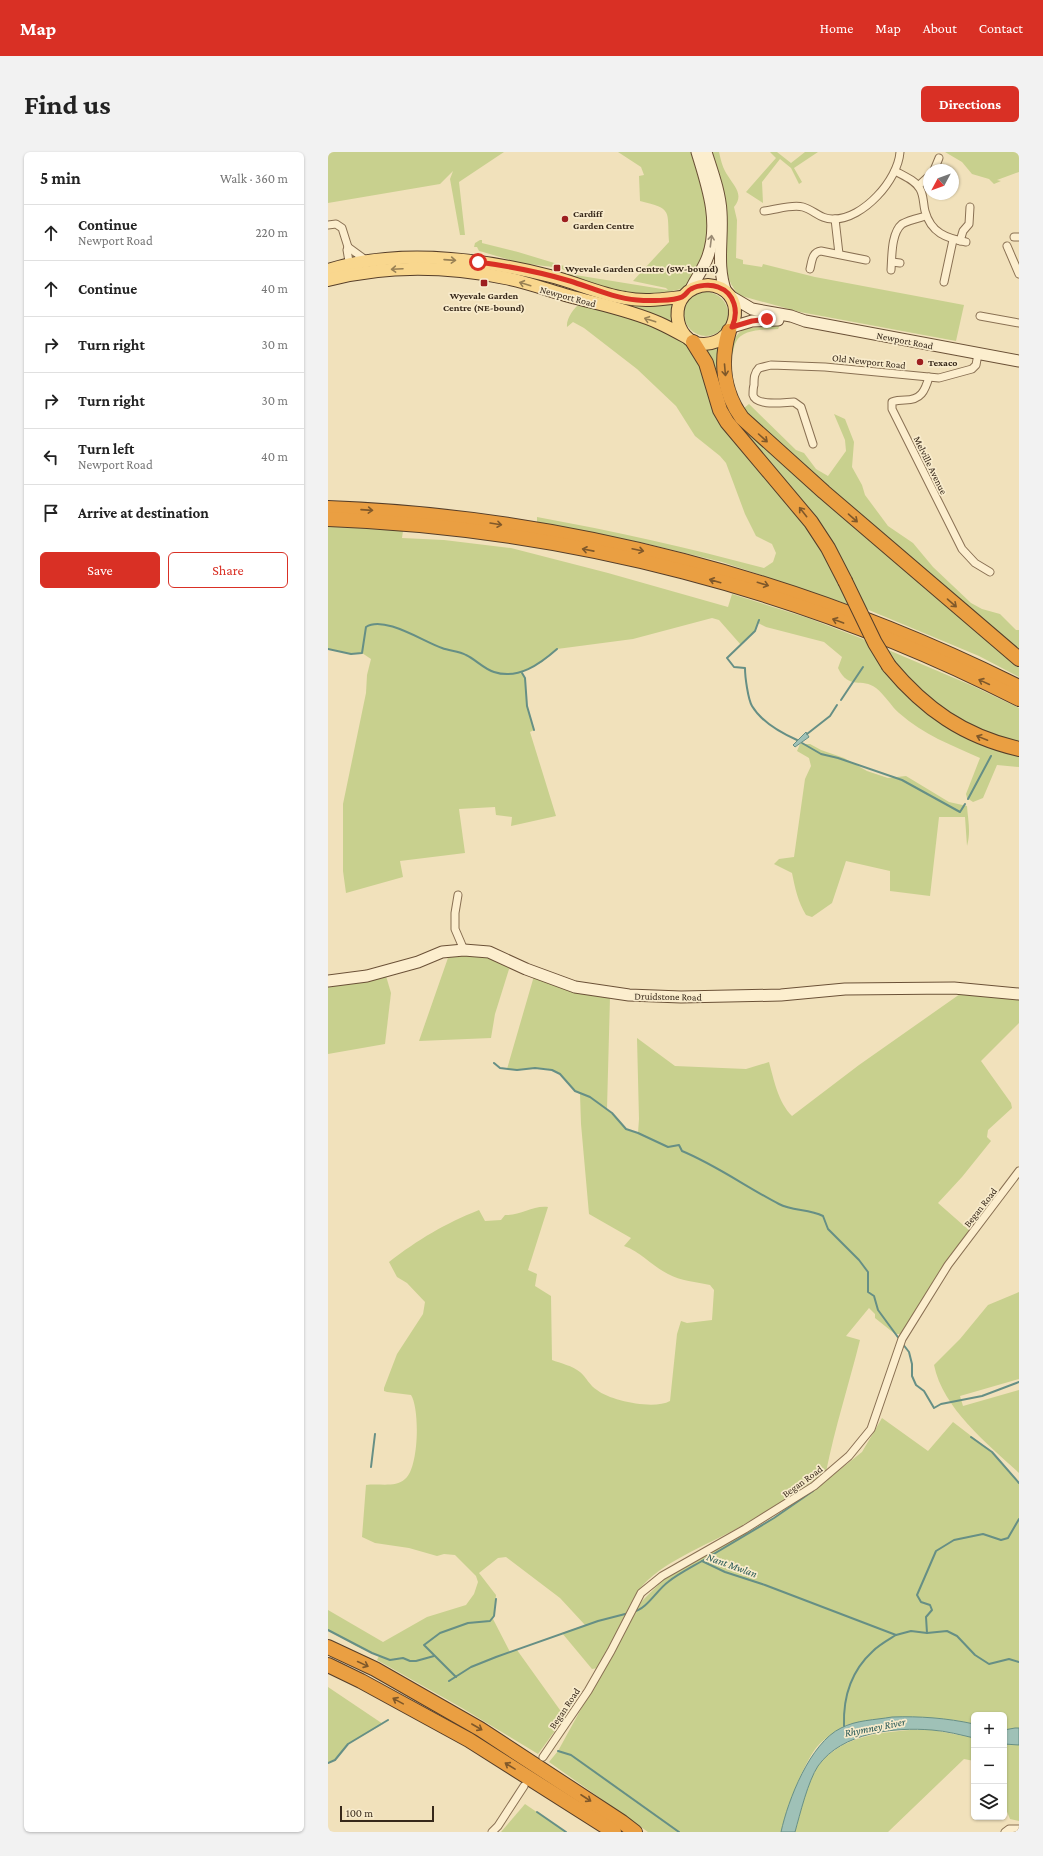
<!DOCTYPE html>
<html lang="en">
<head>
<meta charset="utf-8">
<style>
	body { margin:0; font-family:"Crimson Pro",serif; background:#f2f2f2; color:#222 }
	.controls { position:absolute; right:12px; bottom:12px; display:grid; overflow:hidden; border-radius:6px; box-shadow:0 1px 3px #0004 }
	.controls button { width:36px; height:36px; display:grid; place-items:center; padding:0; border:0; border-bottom:1px solid #e0e0e0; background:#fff; color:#222; font:20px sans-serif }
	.compass { position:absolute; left:595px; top:12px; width:36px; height:36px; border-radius:50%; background:#fff; box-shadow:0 1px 3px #0004; rotate:229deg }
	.scale { position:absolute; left:12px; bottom:10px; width:94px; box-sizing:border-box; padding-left:4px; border:2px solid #37281a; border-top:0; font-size:11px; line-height:14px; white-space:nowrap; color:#37281a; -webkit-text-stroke:3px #f8ebcb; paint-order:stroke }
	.stop { position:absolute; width:12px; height:12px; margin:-9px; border:3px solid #d93025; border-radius:50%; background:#fff }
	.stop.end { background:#d93025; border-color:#fff; box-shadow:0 1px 4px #0008 }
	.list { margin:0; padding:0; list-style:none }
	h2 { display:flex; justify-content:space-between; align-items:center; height:52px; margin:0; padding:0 16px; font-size:17px }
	h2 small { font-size:13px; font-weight:400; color:#767676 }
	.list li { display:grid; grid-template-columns:26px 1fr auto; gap:12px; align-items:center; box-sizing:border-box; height:56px; padding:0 16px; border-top:1px solid #e0e0e0 }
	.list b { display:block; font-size:15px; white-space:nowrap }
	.list p { margin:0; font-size:13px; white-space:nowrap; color:#767676 }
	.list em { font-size:13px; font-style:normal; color:#767676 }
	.actions { display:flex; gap:8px; padding:12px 16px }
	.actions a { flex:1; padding:9px 0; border:1px solid #d93025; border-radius:6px; text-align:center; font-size:14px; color:#d93025 }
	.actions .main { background:#d93025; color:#fff }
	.icon { flex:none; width:22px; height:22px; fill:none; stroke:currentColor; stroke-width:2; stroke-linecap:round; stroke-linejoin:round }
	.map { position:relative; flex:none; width:691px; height:1680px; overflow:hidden; border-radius:6px }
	header { display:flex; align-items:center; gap:24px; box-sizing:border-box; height:56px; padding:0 20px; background:#d93025; color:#fff }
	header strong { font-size:19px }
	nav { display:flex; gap:22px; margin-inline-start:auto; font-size:14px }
	.intro { display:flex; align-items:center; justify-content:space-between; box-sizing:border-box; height:96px; padding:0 24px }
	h1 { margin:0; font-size:28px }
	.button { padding:10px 18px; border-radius:6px; background:#d93025; color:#fff; font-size:14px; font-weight:700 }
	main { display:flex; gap:24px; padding:0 24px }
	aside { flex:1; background:#fff; border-radius:6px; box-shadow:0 1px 3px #0004 }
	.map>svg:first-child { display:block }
</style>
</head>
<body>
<header>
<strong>Map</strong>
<nav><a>Home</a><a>Map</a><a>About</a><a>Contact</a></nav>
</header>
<div class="intro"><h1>Find us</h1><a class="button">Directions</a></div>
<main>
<aside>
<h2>5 min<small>Walk · 360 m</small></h2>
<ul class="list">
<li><svg class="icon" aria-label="ahead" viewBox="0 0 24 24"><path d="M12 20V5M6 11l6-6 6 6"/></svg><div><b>Continue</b><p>Newport Road</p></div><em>220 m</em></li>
<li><svg class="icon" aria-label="ahead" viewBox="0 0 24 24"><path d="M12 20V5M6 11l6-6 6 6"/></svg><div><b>Continue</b></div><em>40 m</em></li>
<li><svg class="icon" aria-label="right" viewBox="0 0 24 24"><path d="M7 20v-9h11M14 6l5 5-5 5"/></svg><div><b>Turn right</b></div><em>30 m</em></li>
<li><svg class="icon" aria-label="right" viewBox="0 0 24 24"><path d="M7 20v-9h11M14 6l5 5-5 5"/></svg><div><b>Turn right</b></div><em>30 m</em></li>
<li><svg class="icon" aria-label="left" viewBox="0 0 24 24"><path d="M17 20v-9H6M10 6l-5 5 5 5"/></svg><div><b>Turn left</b><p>Newport Road</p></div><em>40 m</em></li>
<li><svg class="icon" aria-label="arrive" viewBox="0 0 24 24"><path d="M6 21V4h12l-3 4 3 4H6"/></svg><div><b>Arrive at destination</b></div></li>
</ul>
<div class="actions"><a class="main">Save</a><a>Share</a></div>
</aside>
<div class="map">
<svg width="691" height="1680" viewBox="0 0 691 1680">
	<rect width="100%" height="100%" fill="#f1e1bb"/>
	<g fill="#c8d08e">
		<path d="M0,0h176l-45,30 6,53h-5l-10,-56 3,-8 -13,13 -112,19z"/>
		<path d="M290,0h76l15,54 -4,50 -18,29 -6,4 -22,5h-31l-48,-13 -17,-8 105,17 -2,-2 -33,-7 36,-39c-2,-32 4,-33 -29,-41l-1,-25 5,-1 -3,-8z"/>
		<path d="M380,0h11c2,9 4,17 9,24 7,11 16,19 6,31l3,13 -1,38 7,2v4l19,3 1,-3 52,13 149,28 -8,36 -156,-29 -62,-17 -7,-11 -4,-11z"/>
		<path d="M442,0h7l14,11 14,-11h13l-24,16 8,14 -3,2 -8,-16 -11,-9 -18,23 1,21 -17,-11 30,-34z"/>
		<path d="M617,0h74v20l-22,8 4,1 -7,3 -5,-5 -17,-5 -10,-12z"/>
		<path d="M152,88h2v3l36,9 66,20 -20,-2 -9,-4 -2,1 -33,-4 -37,-11 -4,-1 -2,-4h-3l1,-4z"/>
		<circle cx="378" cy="162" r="22"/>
		<path d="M259,140l85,11 -1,10 2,12 -89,-30z"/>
		<path d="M253,151l64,18 36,19 9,8 9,12 16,45 95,126 17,27 21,43 -1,3 -125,-42 -78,-19 -107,-21v-5c77,14 152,31 227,51l9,-6 3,-9 -4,-9 -16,-8 -11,-22 -19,-51 -6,-7 -25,-20 -19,-30 -39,-37 -53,-41 -11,-6 -6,5c-1,-8 7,-20 14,-24z"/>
		<path d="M452,173l-2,4c-12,1 -36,-1 -42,13 -3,5 -1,10 -6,15 3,-16 4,-24 20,-31l1,2z"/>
		<path d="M392,195l8,54 291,263v13l-40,-21 -115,-48 -132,-186 -26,-72z"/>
		<path d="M421,252l47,46 8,3 12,16 12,7 18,-25 -1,-11 -11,-26 11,5 9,23 -2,25 10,18 3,10 23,31 25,17 20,24 38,36 11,6 18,5 16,16h3v21l-272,-234 -3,-9z"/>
		<path d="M0,374l75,5 -1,7 42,2 67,8 97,25 120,34 4,-13 76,24 55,21 9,8 43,55 104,52v13l-22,-2 -14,33 -10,4 -6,-4 -1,-4 14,-36c-29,-13 -56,-23 -81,-45 -8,-7 -14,-18 -23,-25 -14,-11 -27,3 -38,-20l4,-11 -18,-15 -58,-15 -8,-4 -3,8 -14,14 -22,-25 -7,-2 -79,21 -76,10 -15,13 -20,10 3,6 2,28 7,24 -4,2 26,84 -45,10 1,-9 -16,-2 -1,-8 -36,2 6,44 -65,8 3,16 -57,16 -3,-22v-67l23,-111 1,-18 4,-16 -9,-6 -11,1 -23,-5z"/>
		<path d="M558,497l87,37 46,22v35c-56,-16 -101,-44 -133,-94z"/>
		<path d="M472,592h10l11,6 23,8 23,13 21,7 18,-2 43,26 18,4c1,14 4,26 0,40l-2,-29h-26l-9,79 -40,-5v-20l-44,-10 -14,42 -20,14 -6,-2c-8,-13 -11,-27 -14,-42l-18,-9 5,-5 15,-2 11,-78 6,-13 -2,-8 -12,-7z"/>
		<path d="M121,803h38l23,11 -15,48 -4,24 -72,3z"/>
		<path d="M58,824l5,17 -6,51 -57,10v-71z"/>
		<path d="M206,824l76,21 -3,112 19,20 12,4 1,-14 -2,-81 38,28 71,3 23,-7c5,18 9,40 23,54l67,-51 101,-71 59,4v25l-38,38 30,42 1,5 -24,22 -1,7 4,4 -29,36 -24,26 33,29 -70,102h-6l-20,-16v-4l-6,-6 -23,28 14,4c-11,44 -25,87 -34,132 -28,20 -59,39 -90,57 -29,16 -77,34 -97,61 -9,12 -14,27 -20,41 -7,13 -14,25 -21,37l-6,1 -30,-36 23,-8 -25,-27 -54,-41 -8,1 -19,15 17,22 -2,21 -1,3 17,33 7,-2 48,67 -27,37 -76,-46 -85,-48 2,-4 -23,-10 -28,-16v-20l55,32 44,-25 39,-12 8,-11 4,-12 -2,-6 -21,-21 -11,-1 -7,2 -28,-8 -34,-5 -13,-6 4,-52c13,-2 29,3 39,-6 14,-11 15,-70 6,-84l-24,-3 -3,-1v-3l13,-34 26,-40 2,-12 -18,-19 -10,-6 -8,-15c30,-23 55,-38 90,-52l6,11 16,-1 4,-5c15,1 28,-10 43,-8l-20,63 9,4 -2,12 16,10 1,64c8,3 21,6 28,12 6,5 10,14 17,18 14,11 57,20 73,11l7,-67 4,-13 6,2 25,-3 2,-30 -4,-5c-13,-3 -30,-4 -42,-11 -16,-8 -27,-22 -44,-28l7,-8 -42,-24 -8,-90 -1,-30c-10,-5 -12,-14 -20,-20 -14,-11 -37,-3 -53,-5z"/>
		<path d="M691,1140v87l-59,17 3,10 56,-16v83c-31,-29 -76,-64 -85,-108l26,-26 28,-34z"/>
		<path d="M554,1266l46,33 25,-29 39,30 27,31v245l-15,2v-15h-30v9c-35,-8 -70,-8 -106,-3 -9,1 -21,2 -29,8 -7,5 -18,12 -23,19 -14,19 -30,61 -35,84h-133l-99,-70 9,-11 80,-146 30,-30 106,-57 39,-27 49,-39z"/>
		<path d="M0,1535l55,37 -35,20 -13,16 -7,3z"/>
		<path d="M582,1578h23l41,8v23l-10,-2 -76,73h-93c5,-17 13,-53 24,-67 22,-28 57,-32 91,-35z"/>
		<path d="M676,1592l15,1v76l-9,-2 -6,-15z"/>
		<path d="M197,1652l41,28h-65z"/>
	</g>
	<g fill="#9fc1b7" stroke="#668f85">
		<path d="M478,580l3,5 -14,10 -2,-2z"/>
		<path d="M564,1565c27,-1 55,1 82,7v14c-13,-3 -28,-7 -42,-8 -37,-3 -90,2 -114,36 -10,15 -18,48 -23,66h-14c7,-32 29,-89 60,-104 15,-8 34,-8 51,-11z"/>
		<path d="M687,1576h4v17l-15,-1v-14z"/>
	</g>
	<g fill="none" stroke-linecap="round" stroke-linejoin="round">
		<g stroke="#668f85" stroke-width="2">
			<path d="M431,468l-4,11 -28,27 7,9 11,1c0,9 3,31 7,38 9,15 29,27 45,34"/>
			<path d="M0,497l23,5 11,-1 4,-26c18,-12 58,15 76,21 8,3 17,3 24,7 9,4 18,14 28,17 24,8 46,-8 63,-23"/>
			<path d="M194,521l3,5 2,28 7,24"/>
			<path d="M513,548l22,-33"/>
			<path d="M479,582l23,-18 7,-11"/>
			<path d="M474,591l19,11 17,4 64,22 58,32 5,-8"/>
			<path d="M640,647l23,-43"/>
			<path d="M166,911l6,5 17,2 18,-2 17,2 8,4 15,17 15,6 22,16 14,16 12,4 30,14 11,-2 3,6c34,14 64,36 97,53 13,7 30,5 44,12l5,13 31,31 9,12v20l6,4 4,14 22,30"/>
			<path d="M574,1191l7,9 3,12v12l4,9 8,6 10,17 7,-4 41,-8 37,-14"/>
			<path d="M643,1285l21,15 27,31"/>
			<path d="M43,1315l4,-33"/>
			<path d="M374,1409l72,-43 39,-27"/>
			<path d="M305,1460c14,-3 23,-21 35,-30 10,-8 22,-14 34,-21l23,11 40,13 131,50 15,-4 16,2 20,-2 10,5 18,19 14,9 20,-5 10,3"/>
			<path d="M0,1478l44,23 18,7 13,-2 7,3h6l18,-5"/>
			<path d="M599,1481l-1,-16 6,-7 -2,-5 -9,-3 -4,-7 19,-44 18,-11 29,-6 18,6 7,-2 11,-19"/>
			<path d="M128,1525l-32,-32 16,-12 28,-10 22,-2 4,-5 2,-17"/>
			<path d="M121,1529l22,-14 25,-10 102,-36 31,-8"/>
			<path d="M516,1574c-1,-28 7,-55 29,-75 6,-6 15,-11 23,-16"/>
			<path d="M230,1599l13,4 108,77"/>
			<path d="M0,1611l7,-3 13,-16 40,-24"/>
			<path d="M209,1660l29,20"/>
		</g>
		<defs>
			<g id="street">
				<path d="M606,18l5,-12"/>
				<path d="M567,19c9,5 20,9 25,18 4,7 3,14 5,22 6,22 21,27 41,31"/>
				<path d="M590,34l11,-10"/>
				<path d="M436,59c12,-1 27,-7 39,-4 11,3 18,13 31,12 29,0 64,-39 66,-67"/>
				<path d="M507,67l4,35"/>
				<path d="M0,73l8,-1 6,4 6,19 -1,3 3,17"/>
				<path d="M686,85h5"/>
				<path d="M632,89l3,-10 6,-7 1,-17"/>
				<path d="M679,94l12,28"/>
				<path d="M20,95l19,14"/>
				<path d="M564,110l8,1"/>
				<path d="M482,117c2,-8 2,-17 11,-18l45,9"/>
				<path d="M563,118c1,-13 0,-37 11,-46 7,-4 17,-6 24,-8"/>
				<path d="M616,130l9,-42"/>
				<path d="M652,164l39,7"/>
				<path d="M601,225c-4,14 -8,23 -24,23 -4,0 -8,0 -13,2v7l70,140 13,14 15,9"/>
				<path d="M485,292l-12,-37 -7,-5c-9,0 -38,5 -41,-7 0,-3 0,-7 1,-10 0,-7 0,-12 5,-17l12,-3 54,2 114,11 33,-9 4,-4 2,-11"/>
				<path d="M130,743l-3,18v16l9,21"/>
				<path d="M215,1605l45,-66 23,-40 30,-58 21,-17 83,-47 69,-43 35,-30 22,-27 31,-90 46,-74 71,-94"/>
				<path d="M164,1680l6,-6 26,-40"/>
				<path d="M677,1680l4,-3h10"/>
			</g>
			<g id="secondary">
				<path d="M378,0c6,19 14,40 15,60 2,28 -5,54 5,80"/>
				<path d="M363,137c5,-11 13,-21 17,-33 12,-35 -1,-71 -11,-104"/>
				<path d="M402,144l22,13 39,7 14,5 214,40"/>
				<path d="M404,175l20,-6 26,-1"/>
				<path d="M0,829l39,-5 51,-14 24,-10 22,-2 25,2 37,17 49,18 54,8 52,2 100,-2 64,-6 109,-1 65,6"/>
			</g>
			<g id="primary">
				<path d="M0,118c70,-22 151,-12 222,6 25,6 49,18 75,22 20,4 38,1 57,-1"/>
				<path d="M0,128c58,-15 118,-14 177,-2 21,4 43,12 64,18 29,8 61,14 90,27 9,4 18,9 27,14"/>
				<path d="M380,133c40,3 33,58 -4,59 -31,1 -41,-56 4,-59z"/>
			</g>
			<g id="highway">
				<path d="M401,179c-9,30 -6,61 13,87l82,74 195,167"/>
				<path d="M365,190l13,21 14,47 7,12 84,100 17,26 17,33"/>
				<path d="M0,356c240,9 476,72 691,179"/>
				<path d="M0,367c239,9 478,71 691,180"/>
				<path d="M561,514c36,43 74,70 130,83"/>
				<path d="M0,1495l47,22 105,60 142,93 13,10"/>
				<path d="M0,1513l33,16 108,59 145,92"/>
			</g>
		</defs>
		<use href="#street" stroke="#897053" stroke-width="9"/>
		<use href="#secondary" stroke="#6b5137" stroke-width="13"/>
		<use href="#primary" stroke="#563e29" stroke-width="14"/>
		<use href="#highway" stroke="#563e29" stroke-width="16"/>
		<use href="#street" stroke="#fceece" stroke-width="7"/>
		<use href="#secondary" stroke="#fceece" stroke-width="11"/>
		<use href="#primary" stroke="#f9d78e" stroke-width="12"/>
		<use href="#highway" stroke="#ea9f42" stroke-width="14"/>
		<defs>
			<path id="highway-bridge" d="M517,429l30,62 14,23"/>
		</defs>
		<use href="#highway-bridge" stroke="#563e29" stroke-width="16" stroke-linecap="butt"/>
		<use href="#highway-bridge" stroke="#ea9f42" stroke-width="14"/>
	</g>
	<defs><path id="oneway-shaft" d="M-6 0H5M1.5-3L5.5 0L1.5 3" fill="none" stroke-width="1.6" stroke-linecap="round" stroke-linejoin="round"/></defs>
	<use stroke="#9a8b74" href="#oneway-shaft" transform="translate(383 89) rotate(-83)"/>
	<g stroke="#988054">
		<use href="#oneway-shaft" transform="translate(122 108) rotate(4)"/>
		<use href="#oneway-shaft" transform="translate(69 117) rotate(177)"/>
		<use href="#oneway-shaft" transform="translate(197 132) rotate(-163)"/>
		<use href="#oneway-shaft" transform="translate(322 168) rotate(-162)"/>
	</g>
	<g stroke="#7f582a">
		<use href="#oneway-shaft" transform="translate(397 218) rotate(85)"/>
		<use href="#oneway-shaft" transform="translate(435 286) rotate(42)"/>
		<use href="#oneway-shaft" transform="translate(39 358) rotate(4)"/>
		<use href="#oneway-shaft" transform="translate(475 360) rotate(-128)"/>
		<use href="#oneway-shaft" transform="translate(525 366) rotate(41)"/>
		<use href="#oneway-shaft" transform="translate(168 372) rotate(9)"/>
		<use href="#oneway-shaft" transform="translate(260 398) rotate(-169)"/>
		<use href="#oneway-shaft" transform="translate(310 398) rotate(12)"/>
		<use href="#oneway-shaft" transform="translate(387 429) rotate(-164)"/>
		<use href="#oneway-shaft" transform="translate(435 432) rotate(17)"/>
		<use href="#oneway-shaft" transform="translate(624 451) rotate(41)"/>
		<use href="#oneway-shaft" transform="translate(510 469) rotate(-160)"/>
		<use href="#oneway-shaft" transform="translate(656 530) rotate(-155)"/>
		<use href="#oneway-shaft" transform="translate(654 586) rotate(-158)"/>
		<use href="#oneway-shaft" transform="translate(35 1512) rotate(25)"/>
		<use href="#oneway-shaft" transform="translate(70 1549) rotate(-151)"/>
		<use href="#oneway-shaft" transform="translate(149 1575) rotate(30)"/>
		<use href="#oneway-shaft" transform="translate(182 1614) rotate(-148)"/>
		<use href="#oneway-shaft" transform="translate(258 1646) rotate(33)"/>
	</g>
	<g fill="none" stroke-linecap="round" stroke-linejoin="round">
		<path stroke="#d93025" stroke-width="5" d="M150,110c30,4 62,10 92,19 22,7 44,17 67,19 10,1 37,1 45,-3 4,-2 6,-7 9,-8 7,-4 20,-5 27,-2 17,6 21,25 14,40l20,-6 15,-2"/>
	</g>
	<g fill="#9d1f20" stroke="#f8ebcb" stroke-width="1.5">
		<circle cx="237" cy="67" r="4"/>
		<rect x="225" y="112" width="8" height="8" rx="2"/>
		<rect x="152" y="127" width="8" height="8" rx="2"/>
		<circle cx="592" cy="210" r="4"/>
	</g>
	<g text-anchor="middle" stroke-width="3.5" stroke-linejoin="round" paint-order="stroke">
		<g font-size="10" font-weight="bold" fill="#37281a" stroke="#f8ebcb" text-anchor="start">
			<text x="245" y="65">Cardiff<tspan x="245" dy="12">Garden Centre</tspan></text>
			<text x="237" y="120">Wyevale Garden Centre (SW-bound)</text>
			<text x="156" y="147" text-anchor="middle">Wyevale Garden<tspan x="156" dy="12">Centre (NE-bound)</tspan></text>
			<text x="600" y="214">Texaco</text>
		</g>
		<g font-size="10" fill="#37281a" stroke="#f8ebcb">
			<text transform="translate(240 144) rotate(15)" y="4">Newport Road</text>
			<text transform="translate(577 188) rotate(11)" y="4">Newport Road</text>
			<text transform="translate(541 209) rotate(6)" y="4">Old Newport Road</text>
			<text transform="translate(603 313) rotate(64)" y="4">Melville Avenue</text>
			<text transform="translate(340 844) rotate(1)" y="4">Druidstone Road</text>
			<text transform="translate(652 1055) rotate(-52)" y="4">Began Road</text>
			<text transform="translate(474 1329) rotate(-36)" y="4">Began Road</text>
			<text transform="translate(236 1556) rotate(-56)" y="4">Began Road</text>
		</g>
		<g font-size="11" font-style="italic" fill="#275855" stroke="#f8ebcb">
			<text transform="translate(404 1413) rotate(20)" y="4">Nant Mwlan</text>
			<text transform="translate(547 1575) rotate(-11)" y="4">Rhymney River</text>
		</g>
	</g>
</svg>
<div class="controls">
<button>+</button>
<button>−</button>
<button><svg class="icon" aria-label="layers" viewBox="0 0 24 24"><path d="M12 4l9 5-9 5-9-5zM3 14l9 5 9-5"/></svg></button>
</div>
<svg class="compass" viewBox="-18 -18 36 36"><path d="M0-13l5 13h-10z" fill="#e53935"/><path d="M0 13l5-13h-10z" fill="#767676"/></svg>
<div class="scale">100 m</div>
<div class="stop" style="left:150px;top:110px"></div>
<div class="stop end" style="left:439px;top:167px"></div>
</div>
</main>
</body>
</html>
